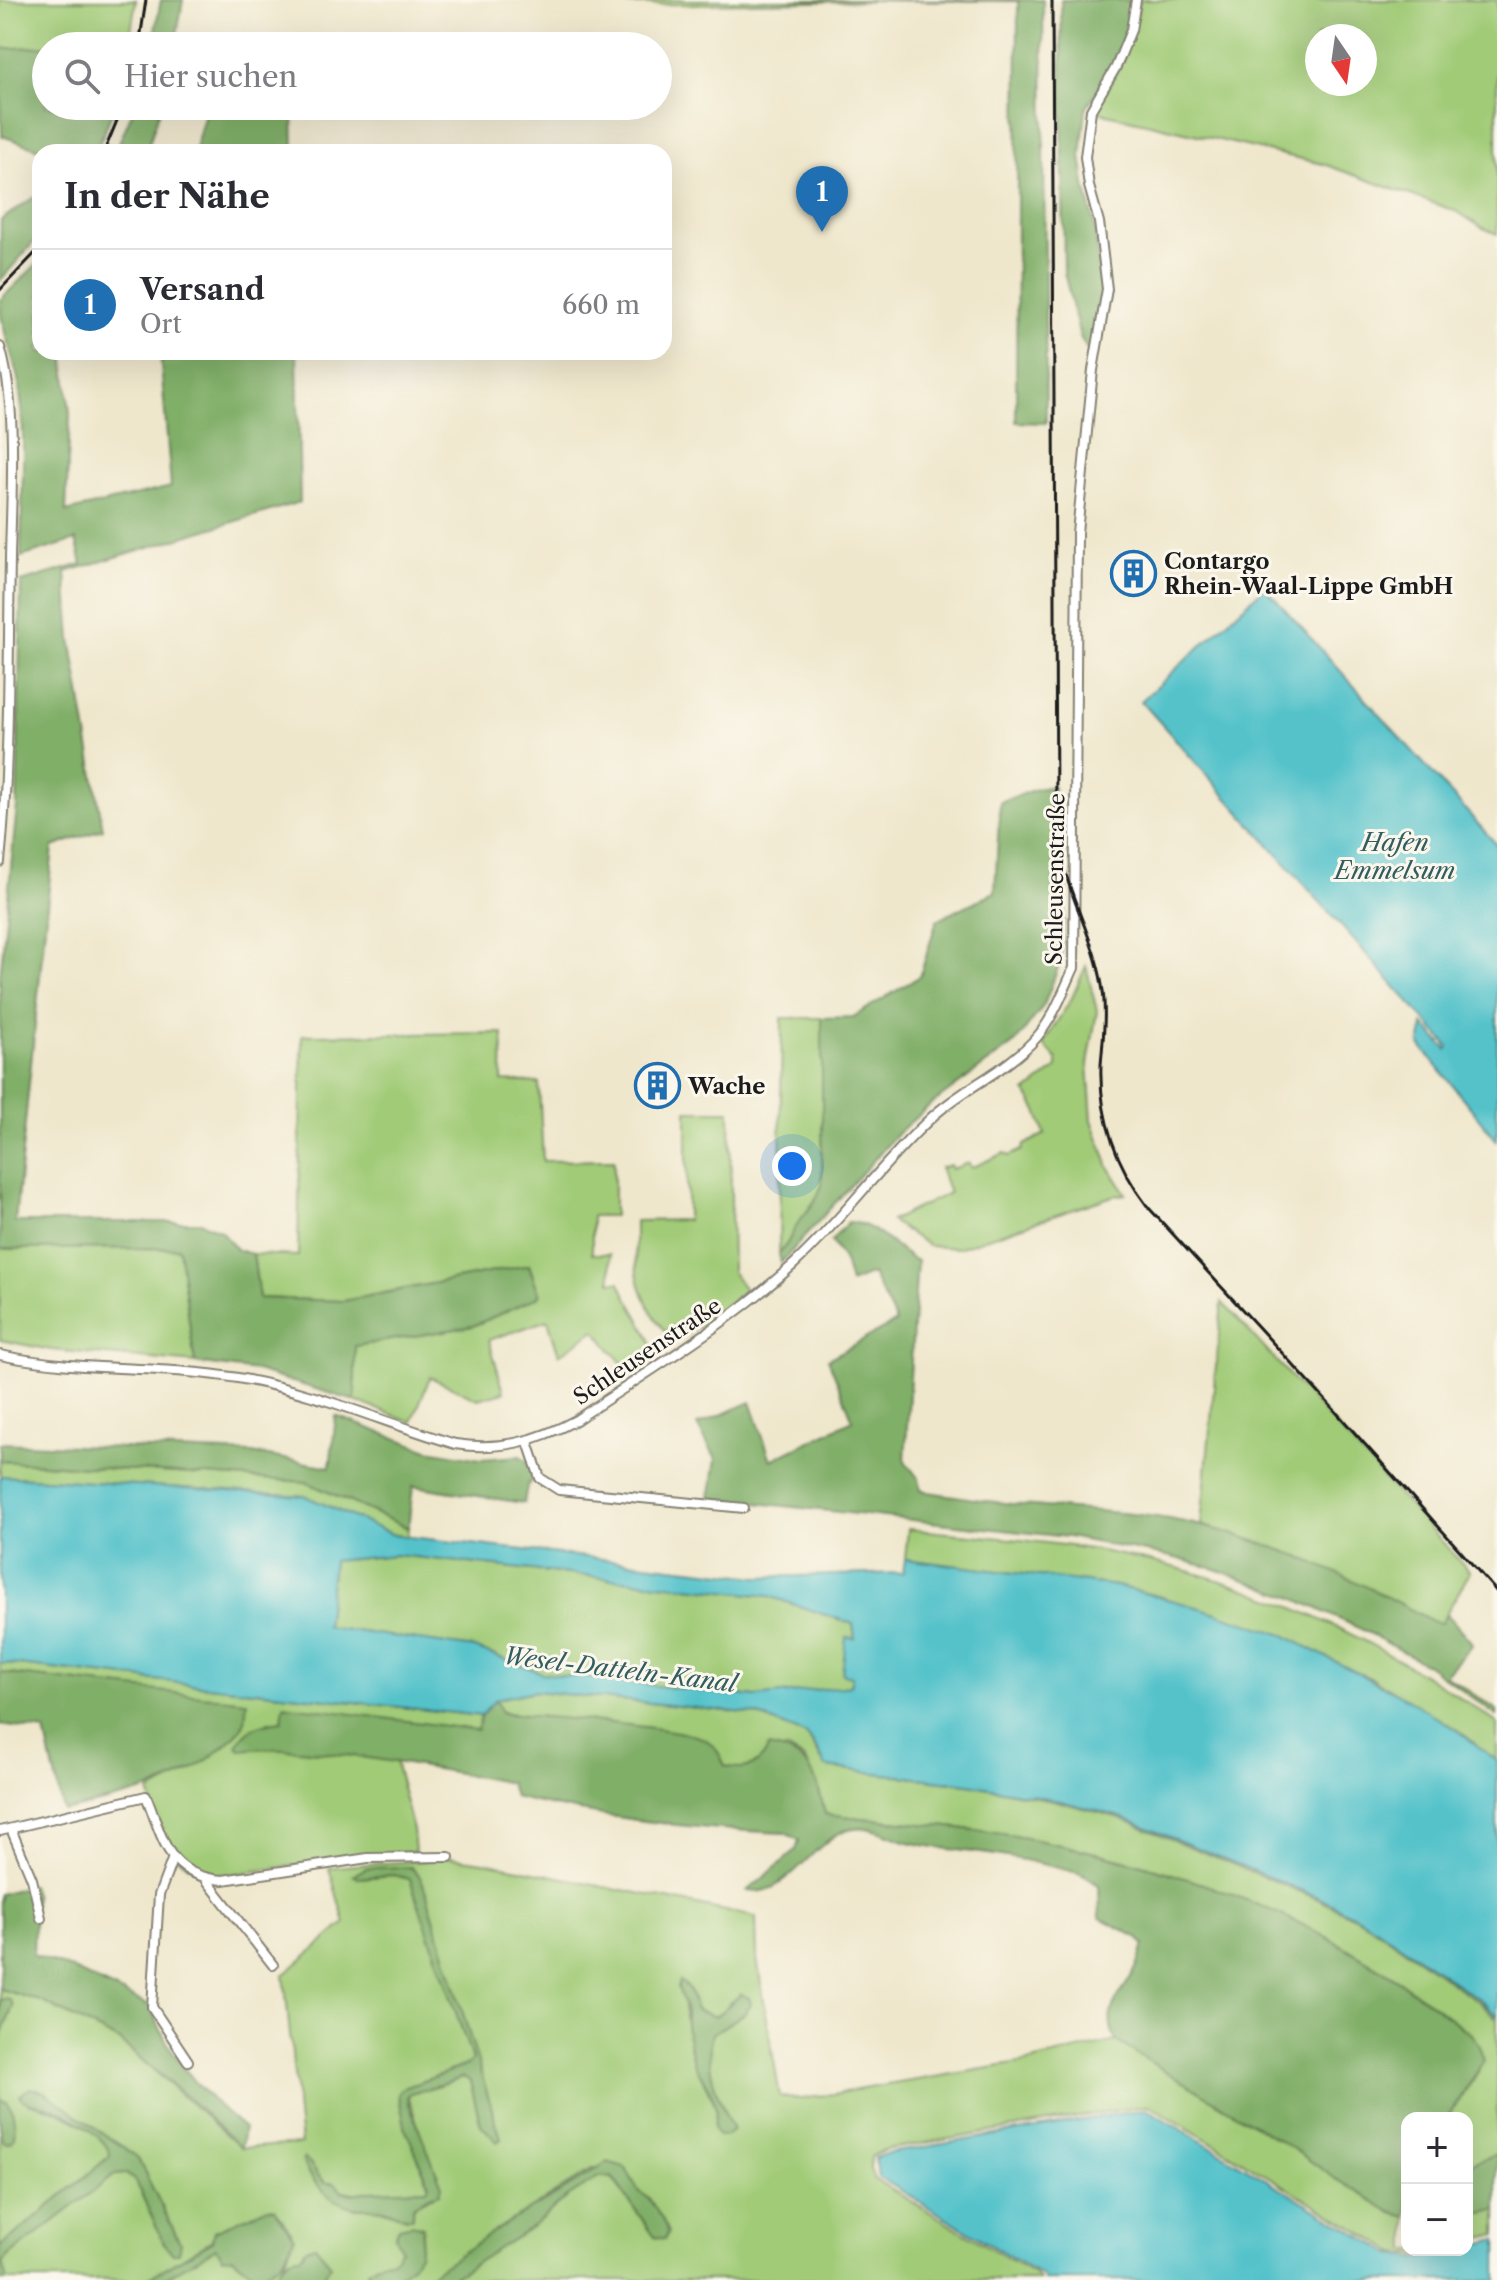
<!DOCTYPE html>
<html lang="de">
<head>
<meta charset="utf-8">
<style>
	body { margin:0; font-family:"Libre Caslon Text",serif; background:#f2f2f3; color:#2b2b33 }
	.controls { position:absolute; right:24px; bottom:24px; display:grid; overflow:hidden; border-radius:16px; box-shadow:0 8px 32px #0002 }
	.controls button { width:72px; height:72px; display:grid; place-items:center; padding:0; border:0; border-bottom:2px solid #e1e1e2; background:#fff; color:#2b2b33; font:40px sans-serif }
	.compass { position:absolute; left:1305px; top:24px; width:72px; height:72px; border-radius:50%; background:#fff; box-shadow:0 8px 32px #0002; rotate:167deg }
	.you { position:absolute; left:792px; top:1166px; width:28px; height:28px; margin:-20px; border:6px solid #fff; border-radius:50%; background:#1a73e8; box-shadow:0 0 0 12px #1a73e833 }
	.badge { display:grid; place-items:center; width:52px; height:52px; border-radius:50%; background:#1f6fb2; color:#fff; font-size:26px; font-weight:700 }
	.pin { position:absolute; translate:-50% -66px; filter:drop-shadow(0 2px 4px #0008) }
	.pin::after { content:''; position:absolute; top:42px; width:28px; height:24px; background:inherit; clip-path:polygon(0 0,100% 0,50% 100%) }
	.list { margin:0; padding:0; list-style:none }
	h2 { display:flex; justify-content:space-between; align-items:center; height:104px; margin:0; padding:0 32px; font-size:34px }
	h2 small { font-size:26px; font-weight:400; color:#7c7c81 }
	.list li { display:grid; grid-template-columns:52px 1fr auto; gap:24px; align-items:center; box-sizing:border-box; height:112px; padding:0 32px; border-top:2px solid #e1e1e2 }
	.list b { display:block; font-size:30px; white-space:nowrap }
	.list p { margin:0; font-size:26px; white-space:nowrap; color:#7c7c81 }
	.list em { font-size:26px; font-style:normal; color:#7c7c81 }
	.icon { flex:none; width:44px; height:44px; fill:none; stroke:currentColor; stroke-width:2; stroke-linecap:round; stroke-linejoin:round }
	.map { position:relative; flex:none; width:1497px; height:2280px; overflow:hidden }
	.search { position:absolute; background:#fff; box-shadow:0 8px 32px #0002; left:32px; top:32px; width:640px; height:88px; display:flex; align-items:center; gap:20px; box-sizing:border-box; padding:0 28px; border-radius:44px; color:#7c7c81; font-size:30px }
	.panel { position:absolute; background:#fff; box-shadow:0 8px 32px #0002; left:32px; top:144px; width:640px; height:216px; border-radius:24px }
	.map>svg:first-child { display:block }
</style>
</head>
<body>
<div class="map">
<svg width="1497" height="2280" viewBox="0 0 1497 2280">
	<rect width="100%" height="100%" fill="#fbf7ec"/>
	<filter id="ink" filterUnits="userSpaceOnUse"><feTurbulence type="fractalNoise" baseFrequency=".0125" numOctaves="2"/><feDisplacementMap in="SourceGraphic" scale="16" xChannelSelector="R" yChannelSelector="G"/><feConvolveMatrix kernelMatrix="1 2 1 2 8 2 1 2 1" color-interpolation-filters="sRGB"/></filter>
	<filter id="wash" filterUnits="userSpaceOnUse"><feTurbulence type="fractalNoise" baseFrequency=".006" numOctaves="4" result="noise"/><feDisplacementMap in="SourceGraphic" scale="32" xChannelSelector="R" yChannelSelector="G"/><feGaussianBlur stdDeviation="1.8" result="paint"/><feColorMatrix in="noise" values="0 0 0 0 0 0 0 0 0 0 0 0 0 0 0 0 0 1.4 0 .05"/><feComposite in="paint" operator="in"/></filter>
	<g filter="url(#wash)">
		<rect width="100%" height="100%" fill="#efe7cc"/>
		<g fill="#a1cb77" stroke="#5e744a" stroke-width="2" fill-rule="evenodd">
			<path d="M0,0h136l-7,43 -129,6z"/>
			<path d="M627,0h243v1l-243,4z"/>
			<path d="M1140,0h357v234l-16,-7 -23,-15 -135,-48 -229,-53c22,-36 39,-69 46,-111zM1317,36h48v48h-48z"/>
			<path d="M1086,966l11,45 -9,53 4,56 17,47 17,27 -13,2 -155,52 -29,-2 -38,-25 58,-28 -9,-25 10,-3 2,4 17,-6 2,5 34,-15 4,3 13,-6 2,-5 21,-11 -8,-23 -11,-19 31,-24v-8l-14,-16 29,-46z"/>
			<path d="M782,1018h40v167c-8,22 -14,23 -25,40 -7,11 -8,19 -18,29z"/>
			<path d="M503,1033l-1,48 37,2 4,78 71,-1v56h-22v38h18l1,28h9c7,21 35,55 33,73l-24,17 -34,-42 -36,25 -11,-35 -59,20 15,52 -26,7 -48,-22 -18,45 -57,-21v-55l118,-20 67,-30 -11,-31 -186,36 -84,-3 -6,-44 45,2 4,-221z"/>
			<path d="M687,1111h43l2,160 14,20 -61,45 -8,2c-12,-4 -16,-11 -22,-21 -22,-34 -20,-57 -20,-96l52,-1z"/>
			<path d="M179,1248l16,115 -144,-13 -51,-10v-91z"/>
			<path d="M1222,1302l248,270 -29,51 -7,-1c-77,-42 -148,-72 -233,-97z"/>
			<path d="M0,1461l306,21 102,46 -1,9 -13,-2 -89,-39 -305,-20z"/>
			<path d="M908,1529c66,7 133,11 198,23 147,27 270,85 391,171v38l-38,-30 -86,-52 -211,-82 -45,-11 -212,-27z"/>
			<path d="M396,1555l373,41 84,28 2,15 -8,-2 -4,37 9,2 -2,11 -94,10 -214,-24 -68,-25 -148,-21 7,-66z"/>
			<path d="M0,1663l481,53 -3,14 -210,-8 -28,27c52,-4 104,6 155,12l18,69 2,22 -41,3 -148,20c-55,0 -63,-40 -77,-83l41,-20 37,-28 20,-42 -247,-29z"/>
			<path d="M535,1691l219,23 53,21 19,32 142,17 85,16 67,18 200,82 48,24 111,78 18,17v135l-29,12 -1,-48h-20l32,-47 -8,-37c-52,-40 -108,-80 -168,-109 -83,-40 -183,-70 -273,-86 -67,-13 -137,-17 -205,-25l-7,-28 -14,-27 -17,-10 -22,7 -9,8 -11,4 -7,2 -13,-4c-9,-22 -21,-27 -44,-33l-180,-21 -5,-13z"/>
			<path d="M449,1857l41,6 266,54 1,42 23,138 22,2 230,-38 84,-20 176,107 41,29 60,36 14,4v33h30l-25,5 -16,-2 -247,-148 -265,45 -13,7 -1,11 4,11 162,96 3,5h-591l80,-50 38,-32 34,-22 12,2 43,59 8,-16 -15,-24 -9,-5 -14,-25 -31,1 -173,112h-29l19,-14 -16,-30 6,13 -8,12 -25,9 -2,10h-205l55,-32 17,9 24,19 29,-17 8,-21 -11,-19 -11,-11 -58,23 -2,9 -67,40h-138l-5,-16 7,-8 105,-82 11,-1 10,8 30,63 15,-1 -43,-86 -99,-68 -9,15c17,-1 67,25 77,39 4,5 3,6 4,13l-110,91v-112l4,7 8,-1 -1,-34 -11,-7v-59l13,-35 -12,-6 -1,8v-19l43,13 77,39 121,107 60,-4 -17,-169 61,-52 -16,-55c40,-6 80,-4 120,-11zM411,1867l9,10 7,18 74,244 -20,-14 -11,-44 -7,-4 -55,18 32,98c-16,5 -26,10 -34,25l-28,-10h-24l-40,-27 -11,-20 7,2c22,46 77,26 117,26l2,-5 -7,-15 -20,-80 65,-24 5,-4 -2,-8 -60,-174 -17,-4 -35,3zM679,1987l10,1 7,22 19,7 9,-6 6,-9 19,-4 2,7 -7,9 -32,20c-9,32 7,67 21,96 -22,-28 -39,-64 -46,-99 -3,-15 -2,-29 -8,-44z"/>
			<path d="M1497,2210v24l-30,8v-26z"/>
		</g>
		<g fill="#80af68" stroke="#4e6642" stroke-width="2">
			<path d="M161,0h22l-8,46h-23z"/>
			<path d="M870,0h173l3,423 -30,-1 2,-421z"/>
			<path d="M1061,0h71l-5,29 -15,37 -26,43 -5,47 4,29 9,37 8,67 -13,64 -9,-16 -16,-65z"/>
			<path d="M46,46v60h69l-19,46h-48l-46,-16 -2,-87z"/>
			<path d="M135,106h26l-14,44 -32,2z"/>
			<path d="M207,106h86l1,46h-100z"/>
			<path d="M40,193v42l-40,46 1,-61z"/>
			<path d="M40,261v91h24l6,62 -4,98 105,-25 -11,-135h137l3,150 -234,70 5,67 32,190 -50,18 -38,375h186l20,9 16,19 16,4 6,44 84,3 186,-36 11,31 -67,30 -118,20v55l-99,-30 -61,-8 -16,-115 -179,1v-271l17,-172 4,-224 61,-18 -6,-24 -55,17c0,-57 6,-117 -2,-173 -5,-29 -19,-55 -19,-84z"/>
			<path d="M1053,786l3,68 11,41 -6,65 -17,45 -28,37 -87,64 -31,27 -117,130 -2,-9c10,-10 11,-18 18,-29 11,-17 17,-18 25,-40v-167l31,-1 67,-41 17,-56 58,-28 5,-90 36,-13z"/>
			<path d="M848,1222c26,-1 47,29 69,39l-12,200 14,18 2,10 7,3c23,3 45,7 67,10 69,9 139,7 207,24 82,19 159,56 232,96l7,1 6,-9 26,30 -28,31 52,35v6l-71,-52 -61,-33 -71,-33 -76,-28 -46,-13 -104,-20 -358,-39 6,-39 -19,-34 54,-23 20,58 82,-40 -25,-61 68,-37 -24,-48 -22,9 -6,-22 -13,-20z"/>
			<path d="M336,1416l92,34 53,9 39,-3 6,4 8,17 -7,9 -3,17 -111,-17 -5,42 -102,-46 -306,-21v-18l252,10 78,14z"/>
			<path d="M0,1673l247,28c-1,6 -1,13 -2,19 -3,11 -15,21 -23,28 -46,41 -102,50 -159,63l-18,-80 -45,-6z"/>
			<path d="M496,1699l5,13 5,2c31,2 183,13 202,27 9,7 13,16 17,25 19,5 37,1 43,-19 43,6 48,29 57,67 68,8 138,12 206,25 90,17 190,46 272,86 60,29 116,69 168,109l8,12 5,15 -37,57h-40v99l-14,-4 -60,-36 -41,-29 -176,-107c-16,-32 6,-45 19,-71 4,-7 6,-17 9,-25l-7,-8 -37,-19 -1,-33c-7,-4 -14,-10 -21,-12 -31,-8 -65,-16 -97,-20 -26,-4 -54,-5 -79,-13 -17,-5 -35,-17 -53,-11 -37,11 -62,70 -101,62l48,-41 3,-10 -14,-7c-91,-4 -182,-14 -271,-36l-4,-14c-55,-11 -109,-21 -165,-28 -35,-4 -69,-9 -105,-5l-3,-3c8,-19 24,-24 45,-26l2,-16 193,25 4,-14z"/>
			<path d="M411,1867l9,10 7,18 74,244 -4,3 -16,-17 -11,-44 -7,-4 -55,18 1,9 33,82 -2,7 -13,4 -14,9v12c-11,0 -19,-6 -30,-9 -10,-2 -21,0 -31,-2 -24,-6 -40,-25 -49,-46l1,-3c9,5 13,18 21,25h10l7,8 10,3 18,-3 57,-2 2,-5 -23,-54 -8,-36 3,-5 66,-24 5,-5 -2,-7 -60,-174 -17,-4 -35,3 -5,-3 13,-7z"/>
			<path d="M31,1885l4,12 -2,58 36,13 83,39c15,50 52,89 92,121l-3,20 -50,-47 -71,-60 -77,-39 -43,-13v-95z"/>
			<path d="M680,1981l9,7 7,22 19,7 26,-23 8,4 2,7 -6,8 -33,21c-9,32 7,67 21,96l-6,6h-8l-5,-7 2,-20 -4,-14 -18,-32 -8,-34v-17l-8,-25z"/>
			<path d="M7,1998l4,3 2,5 -13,35 1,-41z"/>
			<path d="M30,2088l14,4 93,65 43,86 -2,10h-6l-7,-9 -30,-63 -10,-8 -10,1 -106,82 -7,8 5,16h-7v-33l110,-91c-2,-20 -45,-43 -63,-50 -9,-3 -16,-1 -24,-6l-3,-5z"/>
			<path d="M0,2100l8,2c6,8 9,31 4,39l-8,1 -4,-7z"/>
			<path d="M1497,2154v56l-30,6v-51z"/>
			<path d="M607,2162l18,5 14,25 9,5 15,24 5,12 -3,6 -10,-2 -42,-59 -13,-2 -34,22 -38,32 -80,50h-27l92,-61 41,-23z"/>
			<path d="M266,2208l9,1 19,29c-10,24 -13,27 -37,38l-24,-19 -10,1 -7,-10 -55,32h-16l67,-39 2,-10z"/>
			<path d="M412,2224l11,3 -4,27 -8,12 -19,14h-26l2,-10 13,-9 12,-1 8,-11 -6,-13 4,-9z"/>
			<path d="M315,2246l16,19 -10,15h-48c5,-12 14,-25 28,-24l4,-7z"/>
		</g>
		<g fill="#54c2ca" stroke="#386f73" stroke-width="2" fill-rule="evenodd">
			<path d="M1265,587l232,258v296l-77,-96 4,-20 23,25 2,-3 -308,-346z"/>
			<path d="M0,1476l305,20 89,39 364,42 145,-4 2,-14 212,27 84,22 83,27 122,63 53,33 38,30v255l-17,-16 -112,-77 -48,-25 -199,-81 -68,-18 -85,-15 -142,-17 -7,-15 -12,-17 -53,-21 -219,-23 -39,8 -15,17 -481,-53zM396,1555l373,41 84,28 2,14 -9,-1 -4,37 10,2 -2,10 -94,11 -214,-24 -68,-25 -148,-21 7,-66z"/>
			<path d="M1147,2109l243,144c38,13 43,-3 77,-3v-3l30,-8v41h-453l-2,-4 -163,-99 -4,-19 10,-4z"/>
		</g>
	</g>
	<g filter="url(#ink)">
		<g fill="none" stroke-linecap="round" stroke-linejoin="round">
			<defs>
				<g id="minor">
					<path d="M0,347c18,59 11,149 10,212 -2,101 0,203 -10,303"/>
					<path d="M0,1355c78,17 160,10 238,23 75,13 145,44 217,66 44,7 82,-3 121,-24 74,-50 152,-96 218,-156 49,-45 87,-100 137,-146 32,-30 76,-47 106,-81 17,-20 26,-45 37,-69l3,-435 16,-163 14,-81 -8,-67 -10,-36 -4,-29 6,-47 25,-43 15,-37 5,-30"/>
					<path d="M528,1442l12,36 19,12 185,18"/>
					<path d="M11,1829l21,50 9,39"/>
					<path d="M0,1831l146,-35c18,44 21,80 77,84l145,-22 81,-1"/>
					<path d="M172,1860l-13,35 -7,112 36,54"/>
					<path d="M205,1878l68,87"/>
				</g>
			</defs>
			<use href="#minor" stroke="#868274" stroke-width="12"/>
			<use href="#minor" stroke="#fff" stroke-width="8"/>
			<g stroke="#1c1c1c" stroke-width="3">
				<path d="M1052,0l4,807c2,20 3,42 8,61 11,40 31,76 38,117 5,27 1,53 -1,80 -2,52 15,101 47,142l180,196 169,189"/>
				<path d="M139,46l7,-46"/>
				<path d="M104,152l19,-46"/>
				<path d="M0,290l40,-42"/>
			</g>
		</g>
	</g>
	<defs>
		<symbol id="building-ring" viewBox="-11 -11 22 22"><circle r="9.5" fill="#fbf7ec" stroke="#1f6fb2" stroke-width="1.5"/><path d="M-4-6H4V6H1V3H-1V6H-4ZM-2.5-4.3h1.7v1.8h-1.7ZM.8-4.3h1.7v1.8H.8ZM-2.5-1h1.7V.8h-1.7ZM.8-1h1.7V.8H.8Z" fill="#1f6fb2"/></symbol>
	</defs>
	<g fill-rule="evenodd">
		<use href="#building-ring" x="1108" y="548" width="51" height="51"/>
		<use href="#building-ring" x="632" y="1060" width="51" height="51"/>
	</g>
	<g text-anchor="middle" stroke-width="6" stroke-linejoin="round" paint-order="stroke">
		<g font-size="22" font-weight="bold" fill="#1c1c1c" stroke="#fbf7ec" text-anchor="start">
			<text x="1164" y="569">Contargo<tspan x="1164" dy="25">Rhein-Waal-Lippe GmbH</tspan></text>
			<text x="688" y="1094">Wache</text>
		</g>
		<g font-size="22" fill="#1c1c1c" stroke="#fbf7ec">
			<text transform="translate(1055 879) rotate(-89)" y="8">Schleusenstraße</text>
			<text transform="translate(647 1351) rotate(-34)" y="8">Schleusenstraße</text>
		</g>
		<g font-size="24" font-style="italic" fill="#325e62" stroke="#fbf7ec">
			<text x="1395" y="851">Hafen<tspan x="1395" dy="28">Emmelsum</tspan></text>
			<text transform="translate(620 1670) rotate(7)" y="8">Wesel-Datteln-Kanal</text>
		</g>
	</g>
</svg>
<div class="controls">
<button>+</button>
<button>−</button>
</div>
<svg class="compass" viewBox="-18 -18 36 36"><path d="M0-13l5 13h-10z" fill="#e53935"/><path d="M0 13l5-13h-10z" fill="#7c7c81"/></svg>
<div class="you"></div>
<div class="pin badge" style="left:822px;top:232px">1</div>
<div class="search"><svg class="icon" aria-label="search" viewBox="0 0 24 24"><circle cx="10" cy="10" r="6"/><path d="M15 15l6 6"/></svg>Hier suchen</div>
<section class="panel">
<h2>In der Nähe<small></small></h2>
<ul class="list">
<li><span class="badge">1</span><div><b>Versand</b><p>Ort</p></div><em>660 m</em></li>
</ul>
</section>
</div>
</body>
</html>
